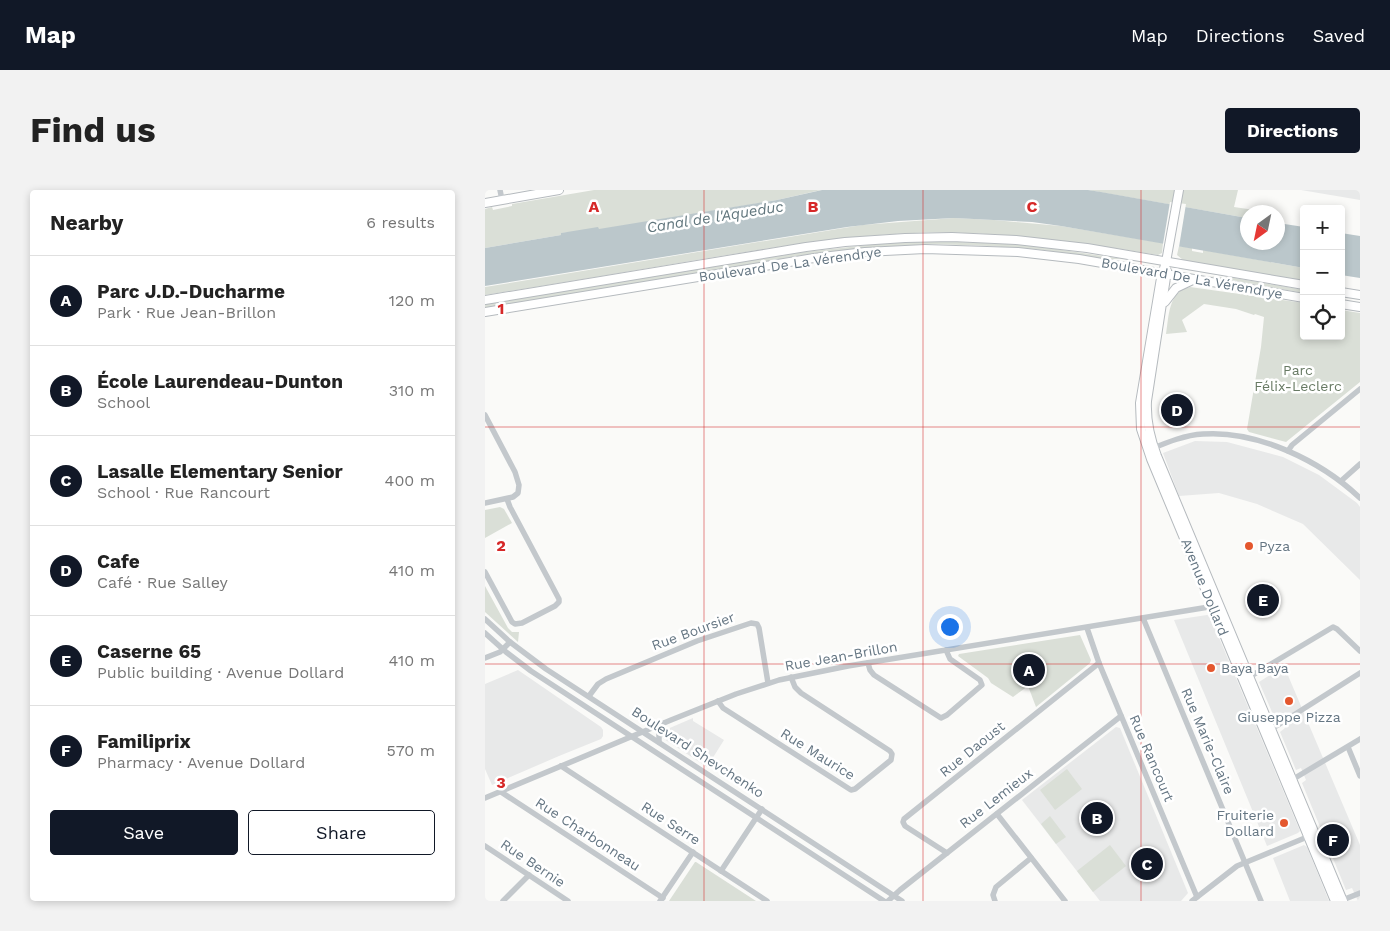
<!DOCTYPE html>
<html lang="en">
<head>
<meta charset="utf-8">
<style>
	body { margin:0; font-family:"Work Sans",sans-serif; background:#f2f2f2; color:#222 }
	.controls { position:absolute; right:15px; top:15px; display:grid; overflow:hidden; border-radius:5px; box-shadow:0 2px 8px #0003 }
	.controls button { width:45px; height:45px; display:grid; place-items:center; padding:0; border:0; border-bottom:1px solid #e0e0e0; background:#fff; color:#222; font:25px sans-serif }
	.compass { position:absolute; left:755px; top:15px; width:45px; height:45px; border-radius:50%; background:#fff; box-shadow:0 2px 8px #0003; rotate:213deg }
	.you { position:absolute; left:464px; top:436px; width:18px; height:18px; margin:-12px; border:4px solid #fff; border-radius:50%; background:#1a73e8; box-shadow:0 0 0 8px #1a73e833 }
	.badge { display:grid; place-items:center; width:32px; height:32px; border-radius:50%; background:#111827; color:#fff; font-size:16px; font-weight:700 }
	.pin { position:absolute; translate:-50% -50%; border:2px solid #fff; box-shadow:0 1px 5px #0006 }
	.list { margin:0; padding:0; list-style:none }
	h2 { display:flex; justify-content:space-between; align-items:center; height:65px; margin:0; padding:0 20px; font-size:21px }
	h2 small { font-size:16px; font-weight:400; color:#767676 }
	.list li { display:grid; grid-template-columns:32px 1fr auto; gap:15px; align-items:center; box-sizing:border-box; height:90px; padding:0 20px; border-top:1px solid #e0e0e0 }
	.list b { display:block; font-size:19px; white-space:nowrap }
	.list p { margin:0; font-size:16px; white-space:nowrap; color:#767676 }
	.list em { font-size:16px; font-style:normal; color:#767676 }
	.actions { display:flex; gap:10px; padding:15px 20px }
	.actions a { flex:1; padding:11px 0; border:1px solid #111827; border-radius:5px; text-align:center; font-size:18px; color:#111827 }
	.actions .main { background:#111827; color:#fff }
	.icon { flex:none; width:28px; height:28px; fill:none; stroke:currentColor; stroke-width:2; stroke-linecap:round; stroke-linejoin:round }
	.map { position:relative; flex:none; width:875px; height:711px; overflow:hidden; border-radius:5px }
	header { display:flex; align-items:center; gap:30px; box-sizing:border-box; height:70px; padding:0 25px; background:#111827; color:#fff }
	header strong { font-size:24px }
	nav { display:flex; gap:28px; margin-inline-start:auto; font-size:18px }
	.intro { display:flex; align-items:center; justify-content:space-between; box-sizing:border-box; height:120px; padding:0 30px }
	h1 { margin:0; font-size:35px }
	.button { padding:12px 22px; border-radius:5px; background:#111827; color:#fff; font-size:18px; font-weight:700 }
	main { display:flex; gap:30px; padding:0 30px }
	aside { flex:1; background:#fff; border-radius:5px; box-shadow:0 2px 8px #0003 }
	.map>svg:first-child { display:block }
</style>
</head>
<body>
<header>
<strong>Map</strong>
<nav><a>Map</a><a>Directions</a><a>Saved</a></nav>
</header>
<div class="intro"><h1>Find us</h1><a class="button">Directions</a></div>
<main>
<aside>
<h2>Nearby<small>6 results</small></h2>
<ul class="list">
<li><span class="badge">A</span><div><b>Parc J.D.-Ducharme</b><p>Park · Rue Jean-Brillon</p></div><em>120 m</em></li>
<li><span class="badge">B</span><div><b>École Laurendeau-Dunton</b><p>School</p></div><em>310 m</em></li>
<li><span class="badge">C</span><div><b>Lasalle Elementary Senior</b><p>School · Rue Rancourt</p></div><em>400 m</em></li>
<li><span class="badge">D</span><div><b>Cafe</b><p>Café · Rue Salley</p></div><em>410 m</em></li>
<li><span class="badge">E</span><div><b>Caserne 65</b><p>Public building · Avenue Dollard</p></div><em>410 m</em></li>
<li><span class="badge">F</span><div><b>Familiprix</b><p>Pharmacy · Avenue Dollard</p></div><em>570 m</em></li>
</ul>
<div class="actions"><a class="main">Save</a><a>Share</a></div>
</aside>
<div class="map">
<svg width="875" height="711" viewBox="0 0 875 711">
	<rect width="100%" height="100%" fill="#fafaf8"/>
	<g fill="#e8e9e9">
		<path d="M816,0h59v10z"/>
		<path d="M710,251l32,1 56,15 36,18 38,28 3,4v73l-57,-56 -46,-20 -38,-11 -40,3 -16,-43z"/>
		<path d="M722,425l3,1 90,215 -2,2 -31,13 -93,-226z"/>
		<path d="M799,476l76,179v56h-2l-6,-13 -6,2 -44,-107 4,-3 -5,-12 -5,2 -16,-38 5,-4 -5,-12 -5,3 -16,-37z"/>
		<path d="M33,480l83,57 2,3v6l-2,3 -42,17 -67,29 -7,-16v-85z"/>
		<path d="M208,528v3l31,19 -17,27 -43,-28 -2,-3 3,-6z"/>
		<path d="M631,537l4,1 68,165 -7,8h-81l-78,-101z"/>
		<path d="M819,655l3,2 22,54h-39l-17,-43z"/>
	</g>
	<g fill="#dadfd7">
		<path d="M109,0h227l-44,10 -179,30 -37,3v2l-76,13v-39l7,-2 1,3 19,-4v-2z"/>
		<path d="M603,0h150l-4,17 34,5h-21v6z"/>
		<path d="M469,28l40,2 67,6 102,17 -1,10 -4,2c-81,-13 -162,-25 -244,-22 -73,3 -145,15 -217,27 -71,12 -141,24 -212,35v-8l377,-62z"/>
		<path d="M450,51l94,4 94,14h-18l-62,-9 -54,-4 -56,-2 -56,3 -73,8 -319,53v-4l319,-52 73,-8z"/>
		<path d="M694,56l13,2v3l11,2v-3l101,18v13l-121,-21 -6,-5z"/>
		<path d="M724,86l26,2 69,12v3z"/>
		<path d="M705,97l114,16v33h37v-26l19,3v69l-74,60 -37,-10 -2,-3 14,-82 3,-30 -9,-3 -1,1 -18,-6 -32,-5 -22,16 5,12 -21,2c3,-17 2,-43 24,-47z"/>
		<path d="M15,317l4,2 8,14 -27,15v-28z"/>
		<path d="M0,396l23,42 4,4h7l-1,10 -33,-30z"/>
		<path d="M595,445l11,25 -1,3 -54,44 -8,-21 -15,11 -22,-14 -3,-5 -30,-22 1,-2z"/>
		<path d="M582,579l15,20 -27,21 -15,-20z"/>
		<path d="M565,626l16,21 -10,7 -15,-20z"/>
		<path d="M625,655l16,21 -33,26 -16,-21z"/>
		<path d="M210,672h1l60,39h-87z"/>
	</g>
	<g fill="#bbc7cb">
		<path d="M337,0h266l13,2 146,26v24h30l1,-19 26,4v41l-243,-42 -29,-4 -78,-4 -56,3 -51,6 -362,59v-38l76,-13v-2l37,-6 1,2 178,-29z"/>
		<path d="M856,43l19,3v42l-19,-3z"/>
	</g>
	<path fill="#fafaf8" d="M685,12l16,2 -7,43 -16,-3z"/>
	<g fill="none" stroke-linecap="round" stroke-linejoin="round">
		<defs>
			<g id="major">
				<path d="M694,0l-13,72 -5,16 -21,125 1,26 10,30 184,442"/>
				<path d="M0,13l74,-13"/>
				<path d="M682,81l-20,130c-1,20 3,37 10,55l186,445"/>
				<path d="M856,102l19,3"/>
				<path d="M0,110l321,-53 39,-5 60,-4 47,-1 64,3 71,8 217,37"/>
				<path d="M680,112l11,-14 19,-9"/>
				<path d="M856,114l19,3"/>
				<path d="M0,122l329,-54 51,-6 60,-3 93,3 61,7 225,39"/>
			</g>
		</defs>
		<use href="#major" stroke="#b5babe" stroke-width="10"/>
		<g stroke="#c3c8cc" stroke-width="5.5">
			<path d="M15,0l2,10"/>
			<path d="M0,225l30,57 4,13 -1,8 -5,4 -28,6"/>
			<path d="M666,259c17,-7 34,-14 52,-15 54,-4 118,27 157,64"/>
			<path d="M803,261l4,-6 68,-56"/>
			<path d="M856,291l19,-17"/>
			<path d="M0,382l27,50 3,2 7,-1 33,-17 4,-4v-3l-49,-92 -3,-8"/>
			<path d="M658,428l118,283"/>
			<path d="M0,429l25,23 36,27 356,232"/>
			<path d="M602,438l12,35 98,234"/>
			<path d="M0,443l21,19 25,19 353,230"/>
			<path d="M0,468l15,-6 10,-10"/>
			<path d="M383,473l2,7 4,5 67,43 6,-3 35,-30 -2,-5 -30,-21 -4,-9"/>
			<path d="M761,489l87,-52 4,2 23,22"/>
			<path d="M104,506l9,-12 8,-5 91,-38 54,-18 6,1 2,4 9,55"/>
			<path d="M233,511l5,7 128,82 4,-1 36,-29 1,-6 -2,-3 -89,-58 -6,-6 -4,-10"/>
			<path d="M783,540l10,-5 82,-52"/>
			<path d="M174,552v-10l3,-9"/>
			<path d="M863,557l12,29"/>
			<path d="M76,576l206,135"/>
			<path d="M805,591l70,-42"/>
			<path d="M16,602l162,106"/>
			<path d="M0,608l186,-78 65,-26 43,-14 69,-14 367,-60"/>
			<path d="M512,624l68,87"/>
			<path d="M0,656l83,55"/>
			<path d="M462,663l-42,-27 -2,-4 1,-3 195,-156"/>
			<path d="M236,681l41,-62"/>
			<path d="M18,711l26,-26"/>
			<path d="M175,711l33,-49"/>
			<path d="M403,711l12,-11 221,-174"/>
			<path d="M510,711l-2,-6 3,-8 35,-29"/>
			<path d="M707,711l45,-35 75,-31"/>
			<path d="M855,711l20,-8"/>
		</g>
		<use href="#major" stroke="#fff" stroke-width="8"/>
	</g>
	<path fill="none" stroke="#d62828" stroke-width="1" stroke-opacity="0.55" d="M219,0v711M438,0v711M656,0v711M0,237h875M0,474h875"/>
	<g fill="#e4572e" stroke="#fff" stroke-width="2">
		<circle cx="764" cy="356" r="5"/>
		<circle cx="726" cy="478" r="5"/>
		<circle cx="804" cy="511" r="5"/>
		<circle cx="799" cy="633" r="5"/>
	</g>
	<g text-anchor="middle" stroke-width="5" stroke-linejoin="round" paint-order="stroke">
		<g font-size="14" fill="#657683" stroke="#fff">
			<text transform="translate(305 74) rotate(-8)" y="5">Boulevard De La Vérendrye</text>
			<text transform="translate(707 88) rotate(10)" y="5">Boulevard De La Vérendrye</text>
			<text transform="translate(720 397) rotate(68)" y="5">Avenue Dollard</text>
			<text transform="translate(208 441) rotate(-20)" y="5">Rue Boursier</text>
			<text transform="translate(356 466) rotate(-10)" y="5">Rue Jean-Brillon</text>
			<text transform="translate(723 551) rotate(67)" y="5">Rue Marie-Claire</text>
			<text transform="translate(487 559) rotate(-39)" y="5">Rue Daoust</text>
			<text transform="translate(213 562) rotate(33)" y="5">Boulevard Shevchenko</text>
			<text transform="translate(333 564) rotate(32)" y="5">Rue Maurice</text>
			<text transform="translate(667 568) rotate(67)" y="5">Rue Rancourt</text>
			<text transform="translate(511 608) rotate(-38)" y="5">Rue Lemieux</text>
			<text transform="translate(186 633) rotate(33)" y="5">Rue Serre</text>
			<text transform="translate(103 644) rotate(33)" y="5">Rue Charbonneau</text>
			<text transform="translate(48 673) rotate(34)" y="5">Rue Bernie</text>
		</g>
		<g font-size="14" fill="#687a64" stroke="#fff">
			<text x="813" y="185">Parc<tspan x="813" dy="16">Félix-Leclerc</tspan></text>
		</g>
		<g font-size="14" fill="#657683" stroke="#fff" text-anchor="start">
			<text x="774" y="361">Pyza</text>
			<text x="736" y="483">Baya Baya</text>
			<text x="804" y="532" text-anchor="middle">Giuseppe Pizza</text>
			<text x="789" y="630" text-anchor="end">Fruiterie<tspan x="789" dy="16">Dollard</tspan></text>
		</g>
		<g font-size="15" font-style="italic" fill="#60757c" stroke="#fff">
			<text transform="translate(230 27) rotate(-9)" y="5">Canal de l'Aqueduc</text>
		</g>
	</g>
	<g font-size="16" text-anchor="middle" font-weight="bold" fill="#d62828" stroke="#fff" stroke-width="5" stroke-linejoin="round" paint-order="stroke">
		<text x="109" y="22">A</text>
		<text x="328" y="22">B</text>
		<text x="547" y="22">C</text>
		<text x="16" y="124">1</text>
		<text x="16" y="361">2</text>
		<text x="16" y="598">3</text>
	</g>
</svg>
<div class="controls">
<button>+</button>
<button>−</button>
<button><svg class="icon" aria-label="locate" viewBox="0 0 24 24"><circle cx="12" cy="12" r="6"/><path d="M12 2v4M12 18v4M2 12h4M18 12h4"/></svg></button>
</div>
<svg class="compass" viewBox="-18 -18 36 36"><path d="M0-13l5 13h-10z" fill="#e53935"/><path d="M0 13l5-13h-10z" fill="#767676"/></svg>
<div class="you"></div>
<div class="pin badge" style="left:544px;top:480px">A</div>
<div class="pin badge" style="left:612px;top:628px">B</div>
<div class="pin badge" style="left:662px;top:674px">C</div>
<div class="pin badge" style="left:692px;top:220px">D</div>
<div class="pin badge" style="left:778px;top:410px">E</div>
<div class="pin badge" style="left:848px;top:650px">F</div>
</div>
</main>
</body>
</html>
